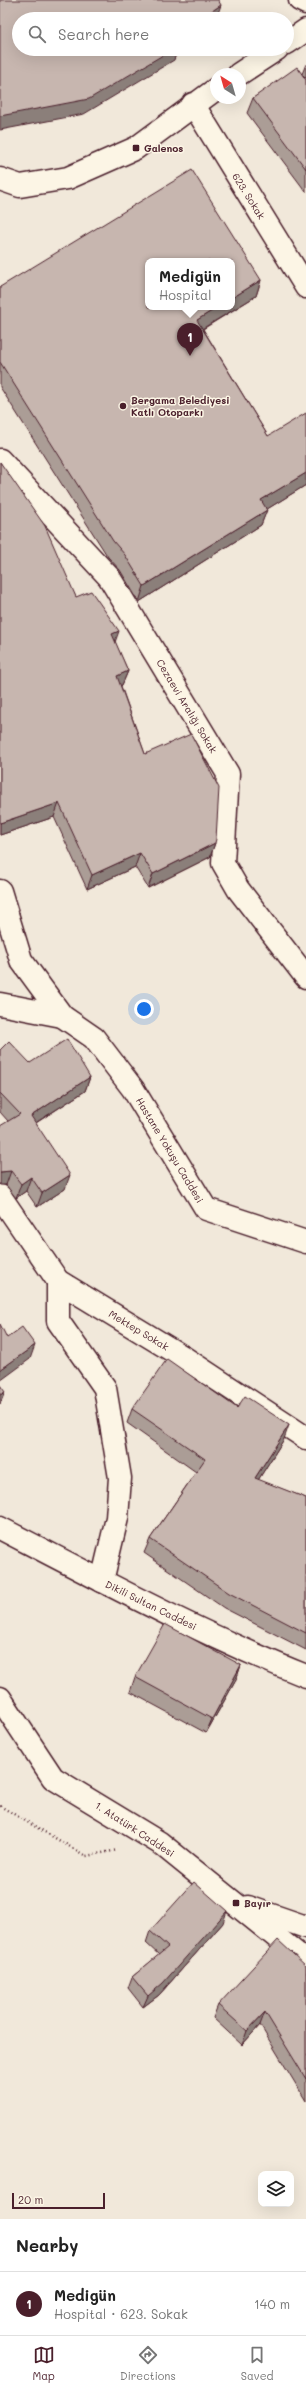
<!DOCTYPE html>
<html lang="en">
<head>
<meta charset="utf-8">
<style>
	body { margin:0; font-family:Mali,sans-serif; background:#f6f6f6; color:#222 }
	.controls { position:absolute; right:12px; bottom:12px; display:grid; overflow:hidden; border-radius:8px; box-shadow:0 4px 16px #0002 }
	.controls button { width:36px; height:36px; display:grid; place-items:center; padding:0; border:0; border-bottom:1px solid #e0e0e0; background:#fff; color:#222; font:20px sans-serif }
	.compass { position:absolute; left:210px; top:68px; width:36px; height:36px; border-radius:50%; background:#fff; box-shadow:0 4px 16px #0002; rotate:323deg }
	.scale { position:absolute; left:12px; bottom:10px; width:93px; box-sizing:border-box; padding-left:4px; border:2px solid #4a1f2b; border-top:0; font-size:11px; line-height:14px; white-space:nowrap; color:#4a1f2b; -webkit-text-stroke:3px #fcf5e5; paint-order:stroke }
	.you { position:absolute; left:144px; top:1009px; width:14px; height:14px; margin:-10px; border:3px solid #fff; border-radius:50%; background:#1a73e8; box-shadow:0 0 0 6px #1a73e833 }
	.badge { display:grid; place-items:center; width:26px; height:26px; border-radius:50%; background:#4a1f2b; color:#fff; font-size:13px; font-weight:700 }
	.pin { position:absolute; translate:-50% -33px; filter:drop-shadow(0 1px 2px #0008) }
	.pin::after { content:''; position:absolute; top:21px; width:14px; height:12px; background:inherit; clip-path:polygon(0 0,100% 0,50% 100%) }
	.popup { position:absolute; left:145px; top:258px; width:90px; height:52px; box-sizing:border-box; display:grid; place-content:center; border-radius:8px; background:#fff; filter:drop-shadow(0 1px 3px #0005); font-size:13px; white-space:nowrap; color:#767676 }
	.popup b { font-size:15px; color:#222 }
	.popup::after { content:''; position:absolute; left:50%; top:100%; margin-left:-8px; border:8px solid transparent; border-top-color:#fff }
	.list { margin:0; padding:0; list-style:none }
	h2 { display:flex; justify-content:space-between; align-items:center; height:52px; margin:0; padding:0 16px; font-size:17px }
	h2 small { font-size:13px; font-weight:400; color:#767676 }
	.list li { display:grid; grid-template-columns:26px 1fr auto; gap:12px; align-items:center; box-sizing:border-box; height:64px; padding:0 16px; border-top:1px solid #e0e0e0 }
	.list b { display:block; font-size:15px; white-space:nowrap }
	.list p { margin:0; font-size:13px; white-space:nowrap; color:#767676 }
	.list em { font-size:13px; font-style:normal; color:#767676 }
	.icon { flex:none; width:22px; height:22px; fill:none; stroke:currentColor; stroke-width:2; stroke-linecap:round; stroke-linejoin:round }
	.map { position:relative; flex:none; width:306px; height:2219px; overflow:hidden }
	.search { position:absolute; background:#fff; box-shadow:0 4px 16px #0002; left:12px; right:12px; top:12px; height:44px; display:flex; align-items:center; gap:10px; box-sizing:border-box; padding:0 14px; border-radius:22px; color:#767676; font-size:15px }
	.sheet { height:116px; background:#fff }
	nav { display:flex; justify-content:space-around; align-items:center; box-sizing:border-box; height:56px; border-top:1px solid #e0e0e0; background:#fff; font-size:11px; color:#767676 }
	nav a { display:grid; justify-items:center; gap:2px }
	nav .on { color:#4a1f2b }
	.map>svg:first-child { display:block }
</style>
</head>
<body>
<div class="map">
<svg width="306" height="2219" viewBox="0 0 306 2219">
	<rect width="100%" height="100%" fill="#f1e8da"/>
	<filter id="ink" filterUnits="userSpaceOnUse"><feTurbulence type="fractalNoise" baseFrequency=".025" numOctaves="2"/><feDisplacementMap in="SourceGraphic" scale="8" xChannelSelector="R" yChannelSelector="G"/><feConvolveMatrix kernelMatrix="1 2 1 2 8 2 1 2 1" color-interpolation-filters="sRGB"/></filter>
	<g filter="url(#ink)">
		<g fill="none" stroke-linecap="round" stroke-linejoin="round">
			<defs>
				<g id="minor">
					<path d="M300,0l6,3"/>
					<path d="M193,104l113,183"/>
					<path d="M0,460l109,117 119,197 -5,89 15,26 68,88"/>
					<path d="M0,891l21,69 41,56 32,22 39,51 73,120 100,33"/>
					<path d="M0,1004l62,12"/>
					<path d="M0,1196l58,85 125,76 123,81"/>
					<path d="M58,1281v40l47,67 15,90 -3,40 -15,63"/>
					<path d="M0,1528c100,52 201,106 306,148"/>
					<path d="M0,1698l53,80 107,65 146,118"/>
					<path d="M248,1907l58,20"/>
				</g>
				<g id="secondary">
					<path d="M287,43l19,-13"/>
					<path d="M239,74l38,-25"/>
					<path d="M0,179l20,7 48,-8 68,-30 80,-59"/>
				</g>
			</defs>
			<use href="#minor" stroke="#4a1f2b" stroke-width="25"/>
			<use href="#secondary" stroke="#4a1f2b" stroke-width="25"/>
			<path stroke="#4a1f2b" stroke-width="2.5" stroke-dasharray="1 3" stroke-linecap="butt" d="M0,1806l86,50 32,-6"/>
			<use href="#minor" stroke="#fcf5e5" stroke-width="22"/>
			<use href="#secondary" stroke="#fcf5e5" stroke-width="22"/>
		</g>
		<g fill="#ab9d96" stroke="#4a1f2b">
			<path d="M306,64v14l-3,-3 3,5v112l-59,-79 6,-15 49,-24z"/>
			<path d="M261,280l-5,16 -53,33 65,107 38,49 -39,24 -6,16 -122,77 -19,-32 -12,-13 -108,-170v-100z"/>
			<path d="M0,462l76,135 39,45 13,29 -6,14 -1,1 24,68 70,89 -5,14 -62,31 -13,-21 -48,22 -33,-72 -54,18z"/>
			<path d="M0,1050l30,13 60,14 -5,14 -49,32 29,66 -28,18 -11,-16 -10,7 -10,-13 2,-64 -8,-9z"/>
			<path d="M237,1408l47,31 -26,41 48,18v152l-82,-42 -80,-55 6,-14 46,-67 -69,-49 5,-14z"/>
			<path d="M241,1665l-5,15 -30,53 -76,-41 5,-15z"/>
			<path d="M223,1923l-64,72 -16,12 -15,-19 4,-11 27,-22 -13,-12 4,-12z"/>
			<path d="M306,1966v135l-46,-76 -18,20 -29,-27 5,-13z"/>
		</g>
		<g fill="#8b7f7a" stroke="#4a1f2b">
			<path d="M221,5l-5,14h-16z"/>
			<path d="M173,49h5l-4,11 -90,54 -84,16v-14z"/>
			<path d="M261,280l-5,16 -64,39 5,-15 21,-13h14v-9z"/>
			<path d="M306,473v12l-50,31 5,-16z"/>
			<path d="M267,510l-6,15 -122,77 5,-16z"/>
			<path d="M119,631l-5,14 -2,-11z"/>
			<path d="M128,671l-6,14 -10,4 5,-13z"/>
			<path d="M59,803l-5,14 -54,18v-12z"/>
			<path d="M215,843l-5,14 -62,31 5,-14z"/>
			<path d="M140,853l-5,14 -48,22 5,-14z"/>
			<path d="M90,1077l-5,14 -59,38 5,-13z"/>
			<path d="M11,1171l-5,14h-6v-13z"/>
			<path d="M70,1175l-5,14 -28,18 5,-14z"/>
			<path d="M31,1177l-5,14 -10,7 5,-14z"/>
			<path d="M35,1345l-5,14 -30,22v-11z"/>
			<path d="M5,1392l-5,12v-9z"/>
			<path d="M289,1425l-5,14 -34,54 5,-15z"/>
			<path d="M241,1665l-5,15 -30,53 6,-14z"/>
			<path d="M227,1911l-4,12 -64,72 -16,12 5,-11z"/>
			<path d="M265,2012l-5,13 -18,20 5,-14z"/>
		</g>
		<g fill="#c7b6af" stroke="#4a1f2b">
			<path d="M0,0h139l2,2 2,-2h75l3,5 -21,14h-181v30h154l-84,50 -89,17z"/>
			<path d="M297,67l9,13v89l-53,-71z"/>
			<path d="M192,170l69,110 -29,18v-37h-84v46h70l-21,13 71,116 38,-23v60l-45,27 6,10 -123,76 -19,-31 -12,-14 -113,-179v-75z"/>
			<path d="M0,462l45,64 31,71 15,-6 28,40 -7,3 16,37 -11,5 28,78 46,-20 28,54 -3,51 -1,4 -62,31 -13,-21 -48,22 -33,-72 -59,20z"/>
			<path d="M67,1039l23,38 -59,39 39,59 -28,18 -11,-16 -10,7 -10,-13 -11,1v-46l20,-12 -20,-21v-43l9,-9 21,22z"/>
			<path d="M0,1324l7,14 15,-11 13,18 -35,25z"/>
			<path d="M167,1359l70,49 8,-12 44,29 -34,53 51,20v135l-77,-40 -79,-54 55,-80 -73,-50z"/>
			<path d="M0,1385l5,7 -5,3z"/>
			<path d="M165,1624l76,41 -29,54 -77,-42z"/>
			<path d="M194,1882l33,29 -64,72 -15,13 -16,-19 36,-30 -18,-16z"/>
			<path d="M278,1940l28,26v113l-41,-67 -18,19 -29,-26z"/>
		</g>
	</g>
	<g fill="#4a1f2b" stroke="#fcf5e5" stroke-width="1.5">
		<rect x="132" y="144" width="8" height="8" rx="2"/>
		<circle cx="123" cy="406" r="4"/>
		<rect x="232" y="1899" width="8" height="8" rx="2"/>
	</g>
	<g text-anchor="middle" stroke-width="3" stroke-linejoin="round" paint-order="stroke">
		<g font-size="10" font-weight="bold" fill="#4a1f2b" stroke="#fcf5e5" text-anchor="start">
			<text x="144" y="152">Galenos</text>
			<text x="131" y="404">Bergama Belediyesi<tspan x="131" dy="12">Katlı Otoparkı</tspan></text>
			<text x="244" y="1907">Bayır</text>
		</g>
		<g font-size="10" fill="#4a1f2b" stroke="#fcf5e5">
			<text transform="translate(249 196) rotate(58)" y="4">623. Sokak</text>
			<text transform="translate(187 706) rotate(59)" y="4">Cezaevi Aralığı Sokak</text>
			<text transform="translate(170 1150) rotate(59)" y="4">Hastane Yokuşu Caddesi</text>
			<text transform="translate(139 1330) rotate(31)" y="4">Mektep Sokak</text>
			<text transform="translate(151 1605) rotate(26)" y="4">Dikili Sultan Caddesi</text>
			<text transform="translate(135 1829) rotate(33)" y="4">1. Atatürk Caddesi</text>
		</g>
	</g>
</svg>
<div class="controls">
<button><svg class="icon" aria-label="layers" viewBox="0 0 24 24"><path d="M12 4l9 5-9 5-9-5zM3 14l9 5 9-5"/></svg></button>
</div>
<svg class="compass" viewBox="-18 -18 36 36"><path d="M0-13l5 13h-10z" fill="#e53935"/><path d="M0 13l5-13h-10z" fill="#767676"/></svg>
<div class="scale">20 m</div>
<div class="you"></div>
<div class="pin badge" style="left:190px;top:356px">1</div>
<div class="popup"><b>Medigün</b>Hospital</div>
<div class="search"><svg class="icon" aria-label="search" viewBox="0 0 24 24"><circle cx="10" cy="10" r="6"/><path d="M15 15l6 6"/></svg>Search here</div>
</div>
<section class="sheet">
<h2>Nearby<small></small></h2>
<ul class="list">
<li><span class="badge">1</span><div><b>Medigün</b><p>Hospital · 623. Sokak</p></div><em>140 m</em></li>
</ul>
</section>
<nav>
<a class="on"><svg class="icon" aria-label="map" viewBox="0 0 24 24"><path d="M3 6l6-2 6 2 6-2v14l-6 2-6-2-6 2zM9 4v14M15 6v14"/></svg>Map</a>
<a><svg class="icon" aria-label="directions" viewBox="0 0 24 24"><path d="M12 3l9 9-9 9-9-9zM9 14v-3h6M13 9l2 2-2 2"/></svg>Directions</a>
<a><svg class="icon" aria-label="saved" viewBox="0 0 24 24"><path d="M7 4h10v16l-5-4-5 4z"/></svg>Saved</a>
</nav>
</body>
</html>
